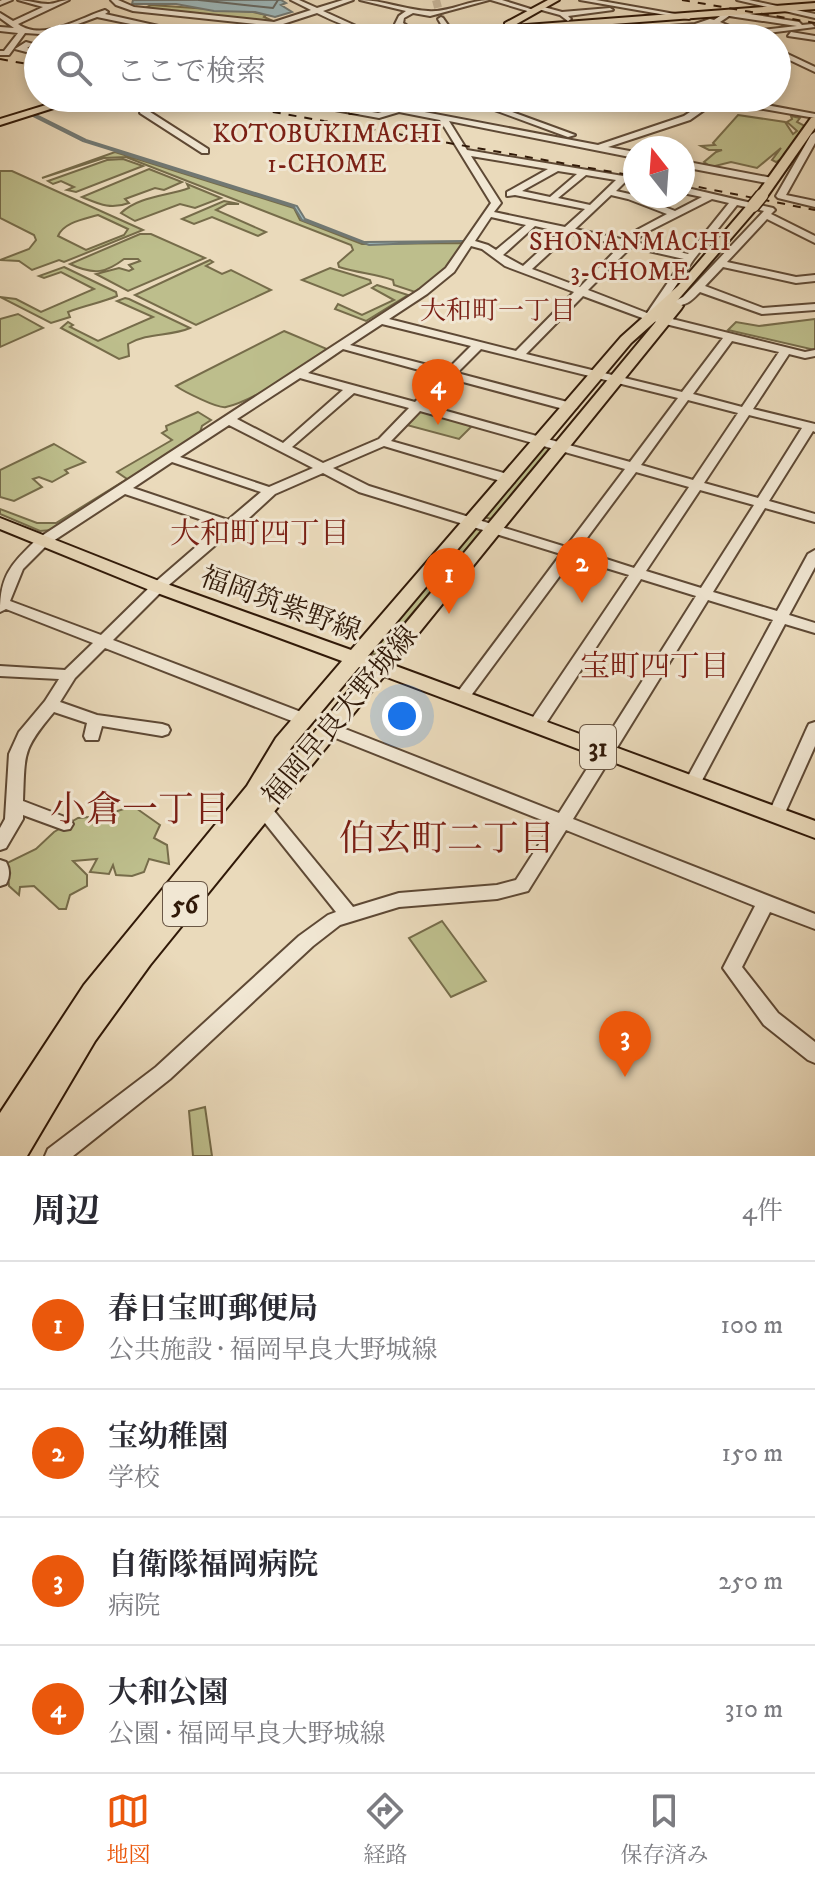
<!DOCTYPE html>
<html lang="ja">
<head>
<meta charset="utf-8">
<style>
	body { margin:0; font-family:"IM FELL DW Pica","Noto Serif JP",serif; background:#f7f7f7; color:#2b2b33 }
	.compass { position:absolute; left:623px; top:136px; width:72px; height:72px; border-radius:50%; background:#fff; box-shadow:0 4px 12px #0003; rotate:343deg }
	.you { position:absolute; left:402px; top:716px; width:28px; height:28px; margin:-20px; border:6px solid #fff; border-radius:50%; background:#1a73e8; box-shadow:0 0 0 12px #1a73e833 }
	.badge { display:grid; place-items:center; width:52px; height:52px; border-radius:50%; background:#ea580c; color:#fff; font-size:26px; font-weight:700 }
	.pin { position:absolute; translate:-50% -66px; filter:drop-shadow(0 2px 4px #0008) }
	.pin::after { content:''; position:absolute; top:42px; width:28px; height:24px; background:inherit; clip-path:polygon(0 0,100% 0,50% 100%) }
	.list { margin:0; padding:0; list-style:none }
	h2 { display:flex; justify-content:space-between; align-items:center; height:104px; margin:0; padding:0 32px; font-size:34px }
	h2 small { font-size:26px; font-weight:400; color:#7c7c81 }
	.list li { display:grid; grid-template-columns:52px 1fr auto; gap:24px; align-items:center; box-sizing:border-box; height:128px; padding:0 32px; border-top:2px solid #e1e1e2 }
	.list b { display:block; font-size:30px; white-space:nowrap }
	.list p { margin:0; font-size:26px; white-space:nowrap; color:#7c7c81 }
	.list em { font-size:26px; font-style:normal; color:#7c7c81 }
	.icon { flex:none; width:44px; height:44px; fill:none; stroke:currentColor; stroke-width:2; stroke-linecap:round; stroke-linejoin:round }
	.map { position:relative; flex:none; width:815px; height:1156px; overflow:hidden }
	.search { position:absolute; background:#fff; box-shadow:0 4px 12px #0003; left:24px; right:24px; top:24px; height:88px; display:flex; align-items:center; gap:20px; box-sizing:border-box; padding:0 28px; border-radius:44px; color:#7c7c81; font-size:30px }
	.sheet { height:616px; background:#fff }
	nav { display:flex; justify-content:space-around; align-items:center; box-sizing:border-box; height:112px; border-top:2px solid #e1e1e2; background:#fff; font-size:22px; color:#7c7c81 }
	nav a { display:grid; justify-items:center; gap:4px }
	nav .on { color:#ea580c }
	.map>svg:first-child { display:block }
</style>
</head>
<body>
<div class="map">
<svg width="815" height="1156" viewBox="0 0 815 1156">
	<rect width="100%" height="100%" fill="#eadabb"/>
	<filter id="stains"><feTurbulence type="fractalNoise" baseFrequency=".0025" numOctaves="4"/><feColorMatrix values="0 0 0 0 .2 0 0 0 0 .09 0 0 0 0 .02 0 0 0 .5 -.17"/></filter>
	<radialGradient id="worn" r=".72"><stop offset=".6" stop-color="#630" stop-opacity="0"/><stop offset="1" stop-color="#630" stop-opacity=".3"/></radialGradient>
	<g fill="#bdbe8c" stroke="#766c4a" stroke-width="2" fill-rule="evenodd">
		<path d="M151,5l102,7 13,3 -2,2 11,5 -132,-13z"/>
		<path d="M738,115l47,7 8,12 4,-3 -10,-9 5,-3 -1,-3 9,2 -3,4 8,4v4l-21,24 2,2 -10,6 -4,-2 9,-12 -24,20 -26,-6 -20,5 -7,-5 12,-10 6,-2h-13l-8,-4 14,-1 -2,-2z"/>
		<path d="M115,152l179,56 6,12 62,24 104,-1 -18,26 -30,24 -24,-8 -1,-5c-17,-6 -35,-7 -54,-13l-1,-4 15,-13 -2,-5 -225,-88 -22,1 -62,20z"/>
		<path d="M123,159l20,7 -67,26 -9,-2 7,-3 -13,-6 -8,3 -5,-3 59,-21z"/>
		<path d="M149,169l33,13 -18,8 -9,-2 -30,11 4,4c-19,7 -30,1 -47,-6z"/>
		<path d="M0,171h12l131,59 -79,32 -5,-2 -27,10 -13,-9 -19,-1 29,-11 7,-9 -2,-5 -34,-17zM98,215l30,14 -4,6 -38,15 -28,-14c6,-14 27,-17 40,-21z"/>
		<path d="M187,184l34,14 -26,10 -15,-4 -45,17 -14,-8c18,-17 47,-17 68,-25z"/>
		<path d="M224,201l15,3h-12l-11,6 50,22 -8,4 -46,-19 -18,7 -12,-5z"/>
		<path d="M140,234h11l54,24 -77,33 -32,-17 23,-6 10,3 4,-2 -4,-4 11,-4 -2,-2h-14c-17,13 -29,17 -54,5z"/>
		<path d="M210,260l3,2 -7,4 16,8 9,-4 40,20 -75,35 -61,-30z"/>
		<path d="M64,267l52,25 1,4c-16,7 -32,9 -49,16l2,5 -19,6 -51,-26 16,2 25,13 53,-23 -33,-17 -17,6 -5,-2z"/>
		<path d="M330,268l40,12 1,3 -28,13 -41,-16z"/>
		<path d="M377,285l31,10 -42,26 -31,-12 3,-5 24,11 32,-15 -22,-12z"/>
		<path d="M125,298l4,1 61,29c-21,9 -41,4 -62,16l1,12 -10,3 -58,-31 7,-6 5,3 -3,2 28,14 55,-24 -36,-16z"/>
		<path d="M18,314l25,14 -43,19v-28z"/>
		<path d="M815,319v31l-87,-20 8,-8 23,4z"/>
		<path d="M284,331l43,18c-16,17 -78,53 -101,58 -8,2 -43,-16 -50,-21z"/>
		<path d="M418,409l55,16 -14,14 -56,-15z"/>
		<path d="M198,412l13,8 -9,6 -3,10 -147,94 -12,1 -40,-17v-5l37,14h19l71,-44 -10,-7 55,-32 -10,-7 5,-3 -1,-4z"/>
		<path d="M54,444l31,18 -20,8 3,3 -16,9 -13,-5 -6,2 9,8 -28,14 -14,-4v-27z"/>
		<path d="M544,446l8,2 -61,71 -7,-2z"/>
		<path d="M475,527l8,3 -106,125 -7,-2z"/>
		<path d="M133,806l27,19 -6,13 13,7 2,19 -20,-5 -5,13 -12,4 -16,-1 -3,-10 -4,9 -19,-2 7,-13 -24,2 14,14v11l-17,9 -4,14h-7l-25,-23 -14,1 -1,8 -10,-9 -2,-23 29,-14 18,-17 24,-14 24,-2z"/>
		<path d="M442,921l44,60 -35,16 -42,-59z"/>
		<path d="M205,1107l7,49h-19l-4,-45z"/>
	</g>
	<g fill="#9db8bb" stroke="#717873" stroke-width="2">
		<path d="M133,0h148l5,3 -5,2 11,7 -17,5 -20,-5 -41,-1 -38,-7h-44z"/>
		<path d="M34,114l52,26 211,66 8,13 59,23 102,-1 -97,4 -67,-25 -8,-13 -211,-66 -52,-26z"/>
	</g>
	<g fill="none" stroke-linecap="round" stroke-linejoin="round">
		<path stroke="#666862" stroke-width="2" d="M199,0l74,8 5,-8"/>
		<path stroke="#c5b397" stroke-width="8" stroke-dasharray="8 4" stroke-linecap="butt" d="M436,0l5,19"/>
		<defs>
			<g id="minor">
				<path d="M2,0h10l-12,5v-4z"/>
				<path d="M18,0c10,0 20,4 30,4 7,0 13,-4 21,-4l-51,24c25,18 61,-6 87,-14l3,2 -3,2 107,24h-14l-101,-21 -41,15 44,6 -75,-5 -16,22h-9v-4h4l14,-18 -18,-2v-4l14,1 -14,-10v-5l13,8 30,-14z"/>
				<path d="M111,0h7l16,7 140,15 37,-12 -20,-10h8l18,8 26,-8h10l-30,11 33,15 55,12c-36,0 -63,-10 -94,-25l-34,11 54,14c-20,0 -48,-13 -64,-11 -15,2 -28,11 -44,11l36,-13 -132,-14 -17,-6z"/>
				<path d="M360,0c23,0 45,10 68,11 20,2 41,-11 61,-11l-59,16 -17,-3 -9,5 -1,5 16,11 -2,4 -22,-14 4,-8 7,-5z"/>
				<path d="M491,0h11l35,11 -3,2z"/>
				<path d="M580,0h16l96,17 -3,2z"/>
				<path d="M737,0h12l66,14v4z"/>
				<path d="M540,6l22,6 48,-4 3,2 -45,6 3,3 -3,2 -8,-6 -22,-6z"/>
				<path d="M725,10l74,12 3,3 10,-1 3,3 -62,8 4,3 -78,-1 -4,-2 4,-2h56l-22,-8 -142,13h-31l4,-2 151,-12 15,-5 4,1 9,-6 -1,-2zM729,16l68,10 -53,6 -24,-10z"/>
				<path d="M441,17l2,1 14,20h-8l-11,-19z"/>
				<path d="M791,32l24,4v4l-27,-4z"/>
				<path d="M26,42l7,2 -6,4 11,2v14l-4,-2v-8l-19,-5z"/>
				<path d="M777,49l38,18v5l-38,-18z"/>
				<path d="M138,98l12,1 -3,11 61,39v4h-6l-62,-40 3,-11z"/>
				<path d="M269,98h18l91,15 11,-3 -26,-5v-4l42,7 20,-10h10l-21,12 184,35 86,-29 27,-18h18l86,16v4l-98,-17 -27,19 -82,27 27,5v6l-186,-37 18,29 168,28v6l-10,-2 -9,9 18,4 41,16 27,-14 -19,-4v-6l90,21 2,2 -4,4 44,22v7l-48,-24 -40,43 69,15 19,-2v6l-19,2 -73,-16 -18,19 58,22 52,-4v6l-53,4 -62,-22c-7,7 -14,15 -25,13v-4l8,-4 81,-86 -27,-6 -43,54 -38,56 149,37 10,-2v6l-10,2 -16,-4 -36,55 62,15v8l-2,-1 -44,70 46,13v8l-50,-14 -52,84 64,19 31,-57 7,-4v17l-26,48 26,8v10l-30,-9 -86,162 -6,2 -6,-2 -2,-4 88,-162 -65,-20 -135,219 242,95v15l-45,-17 -28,55 36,46 37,29v21l-7,-3 -44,-35 -41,-57 32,-62 -189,-76 -38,61 -31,8 -98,8 -59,18 -27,21 -143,133 -97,77h-28l3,-7 108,-82 143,-131 29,-21 8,-3 -83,-104 -2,-4 2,-4 6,-2 6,2 88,107 46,-14 98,-8 19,-5 36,-56 -229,-91 -2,-4 2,-4h12l224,88 137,-217 -55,-17 -98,149h-12l-2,-4 2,-4 98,-145 -56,-17 -106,143h-10l-3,-4 3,-4 104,-139 -202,-62 -36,-19 -48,21 -38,35 -4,1 -70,60 -50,50 196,75 2,4 -2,4h-12l-192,-75 -30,30 -15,24 37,13 65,9 6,2 2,4 -2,4 -6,2 -60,-10 -4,14h-12l-2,-4 3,-13 -33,-11c-32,38 -29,41 -31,89l47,18 3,5 -3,5 -6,1 -41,-15v4l-17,29 -6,2v-22l5,-9 4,-65 10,-22 26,-31 14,-22 -59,-3v-10l65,4 28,-27 -87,-34 -6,3c0,-38 12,-48 37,-73l382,-249 27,-22 45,-65 -51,-83 -41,-8 -20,6zM471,156l77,13 -41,23v4l8,-1 70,14 -20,18 -71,-15 7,-9zM558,171l19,3 -27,23 -28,-6zM586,175l30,5 -26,25 -32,-7zM611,195l17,4 39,15 -30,16 -11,10 -51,-11zM712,199l17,4 -41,51 -53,-12 8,-8zM491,217l35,8 -30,25 -8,-5 -13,-4zM535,226l25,6 -37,34 -20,-11zM570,234l51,11 -41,42 -48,-18zM471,246l11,3 23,17 69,26 -58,59 -127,-32 38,-25 27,-22zM631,247l53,12 -37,54 -59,-23zM583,296l62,23 78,19 -41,54 -156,-38zM382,324l89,22 -24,24 -97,-25zM732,341l47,11 -37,55 -49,-13zM343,349l98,27 -26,26 -107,-29zM481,349l197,49 -48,64 -205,-57 27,-26 119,32 6,-4 -2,-3 -118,-31zM300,378l43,12 -60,53 -46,-24zM354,393l55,15 -30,31 -56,24 -31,-16zM688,400l50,13 -45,67 -52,-15zM420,411l205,58 -59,78 -197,-61 -36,-18 51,-22 120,36h10l1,-3 -1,-3 -123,-35zM749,415l53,13 -44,70 -54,-15zM229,425l84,43 -44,19 -89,-30zM172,462l89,30 -33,28 -95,-32zM636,472l53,15 -55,81 -56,-18zM700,490l54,15 -53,83 -55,-17zM125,494l95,32 -67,58 -52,51 -91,-34 13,-32 24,-24z"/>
				<path d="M462,98h12l101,37 -7,2z"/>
				<path d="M815,132v11l-29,52 29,6v6l-37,-9 -2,-2 35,-61z"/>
				<path d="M683,161l89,17 4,3 -4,3 -89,-17z"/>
				<path d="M815,722v24l-31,69 -2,4 -6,2 -6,-2 -2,-4 39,-87 2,-4z"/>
				<path d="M0,860l6,2c4,7 4,15 0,22l-6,2z"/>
			</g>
			<g id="major">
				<path d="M548,0h11l-46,26 302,-23v6l-391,29h-42l5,-3 118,-9v-3z"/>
				<path d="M69,98h16l-85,27v-6z"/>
				<path d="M368,98h12l-22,15h-8v-4z"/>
				<path d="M815,117v11l-49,70h-8v-6l53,-74z"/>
				<path d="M749,203l10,3 -83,96 7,4 -2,3 -288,356 422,156v17l-431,-162 -234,289 -55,76 -68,115h-27v-43l84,-128 163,-199 29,-48 66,-77 -190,-70 -152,-62v-11l164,65 187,67 270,-313 57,-51zM659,318l-283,341 -8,-3 263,-313zM359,667l8,2 -99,119 23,-40z"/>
			</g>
		</defs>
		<use href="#minor" stroke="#5e4935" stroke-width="4"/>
		<use href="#major" stroke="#301908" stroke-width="4"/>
		<use href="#minor" fill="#f1e7d3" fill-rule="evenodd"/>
		<use href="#major" fill="#eadabb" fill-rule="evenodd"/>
		<g stroke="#301908" stroke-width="2" stroke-dasharray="8 8" stroke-linecap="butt">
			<path d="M682,0l133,23"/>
			<path d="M0,59l38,7"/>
			<path d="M194,98l441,78"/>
			<path d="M683,184l132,26"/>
		</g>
		<defs>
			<path id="major-bridge" d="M753,206l9,-11"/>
		</defs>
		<use href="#major-bridge" stroke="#301908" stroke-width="15" stroke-linecap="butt"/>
		<use href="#major-bridge" stroke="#eadabb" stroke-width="12"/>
	</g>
	<g text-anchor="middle" stroke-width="6" stroke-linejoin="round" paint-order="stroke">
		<g font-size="26" fill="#7a1f14" stroke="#f1e7d3">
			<text x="327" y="142">KOTOBUKIMACHI<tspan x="327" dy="30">1-CHOME</tspan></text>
			<text x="630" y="250">SHONANMACHI<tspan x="630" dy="30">3-CHOME</tspan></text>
			<text x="498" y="319">大和町一丁目</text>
		</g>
		<g fill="#f1e7d3" stroke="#6a5745" stroke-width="2">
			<rect x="580" y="725" width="36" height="44" rx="6"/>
			<rect x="163" y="882" width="44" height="44" rx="6"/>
		</g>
		<g font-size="26" font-weight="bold" fill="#301908">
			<text x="598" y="756">31</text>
			<text x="185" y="913">56</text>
		</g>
		<g font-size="28" fill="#301908" stroke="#f1e7d3">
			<text transform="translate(281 603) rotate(20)" y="10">福岡筑紫野線</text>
			<text transform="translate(339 715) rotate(-50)" y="10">福岡早良大野城線</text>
		</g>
		<g font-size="30" fill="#7a1f14" stroke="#f1e7d3">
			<text x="260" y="543">大和町四丁目</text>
			<text x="655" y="676">宝町四丁目</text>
		</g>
		<g font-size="36" fill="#7a1f14" stroke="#f1e7d3">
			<text x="140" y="821">小倉一丁目</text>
			<text x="447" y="850">伯玄町二丁目</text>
		</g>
	</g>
	<rect width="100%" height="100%" filter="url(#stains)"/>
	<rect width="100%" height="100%" fill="url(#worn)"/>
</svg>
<svg class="compass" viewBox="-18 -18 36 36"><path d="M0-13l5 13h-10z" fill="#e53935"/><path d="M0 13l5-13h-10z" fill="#7c7c81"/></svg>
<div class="you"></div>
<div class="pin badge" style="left:449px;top:614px">1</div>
<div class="pin badge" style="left:582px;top:603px">2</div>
<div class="pin badge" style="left:625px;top:1077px">3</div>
<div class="pin badge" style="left:438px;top:425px">4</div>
<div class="search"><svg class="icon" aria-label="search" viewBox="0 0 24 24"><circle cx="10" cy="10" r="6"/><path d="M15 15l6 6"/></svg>ここで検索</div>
</div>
<section class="sheet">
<h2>周辺<small>4件</small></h2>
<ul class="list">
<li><span class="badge">1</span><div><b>春日宝町郵便局</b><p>公共施設 · 福岡早良大野城線</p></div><em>100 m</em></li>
<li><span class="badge">2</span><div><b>宝幼稚園</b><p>学校</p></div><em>150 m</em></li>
<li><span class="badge">3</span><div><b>自衛隊福岡病院</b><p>病院</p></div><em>250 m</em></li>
<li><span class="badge">4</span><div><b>大和公園</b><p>公園 · 福岡早良大野城線</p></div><em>310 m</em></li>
</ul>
</section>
<nav>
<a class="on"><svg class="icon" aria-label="map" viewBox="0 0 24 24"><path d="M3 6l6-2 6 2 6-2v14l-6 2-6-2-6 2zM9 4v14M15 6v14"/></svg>地図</a>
<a><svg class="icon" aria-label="directions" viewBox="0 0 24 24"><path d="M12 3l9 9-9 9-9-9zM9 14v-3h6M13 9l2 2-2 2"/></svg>経路</a>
<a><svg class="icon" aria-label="saved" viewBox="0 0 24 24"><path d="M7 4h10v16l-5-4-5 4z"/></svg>保存済み</a>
</nav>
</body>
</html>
